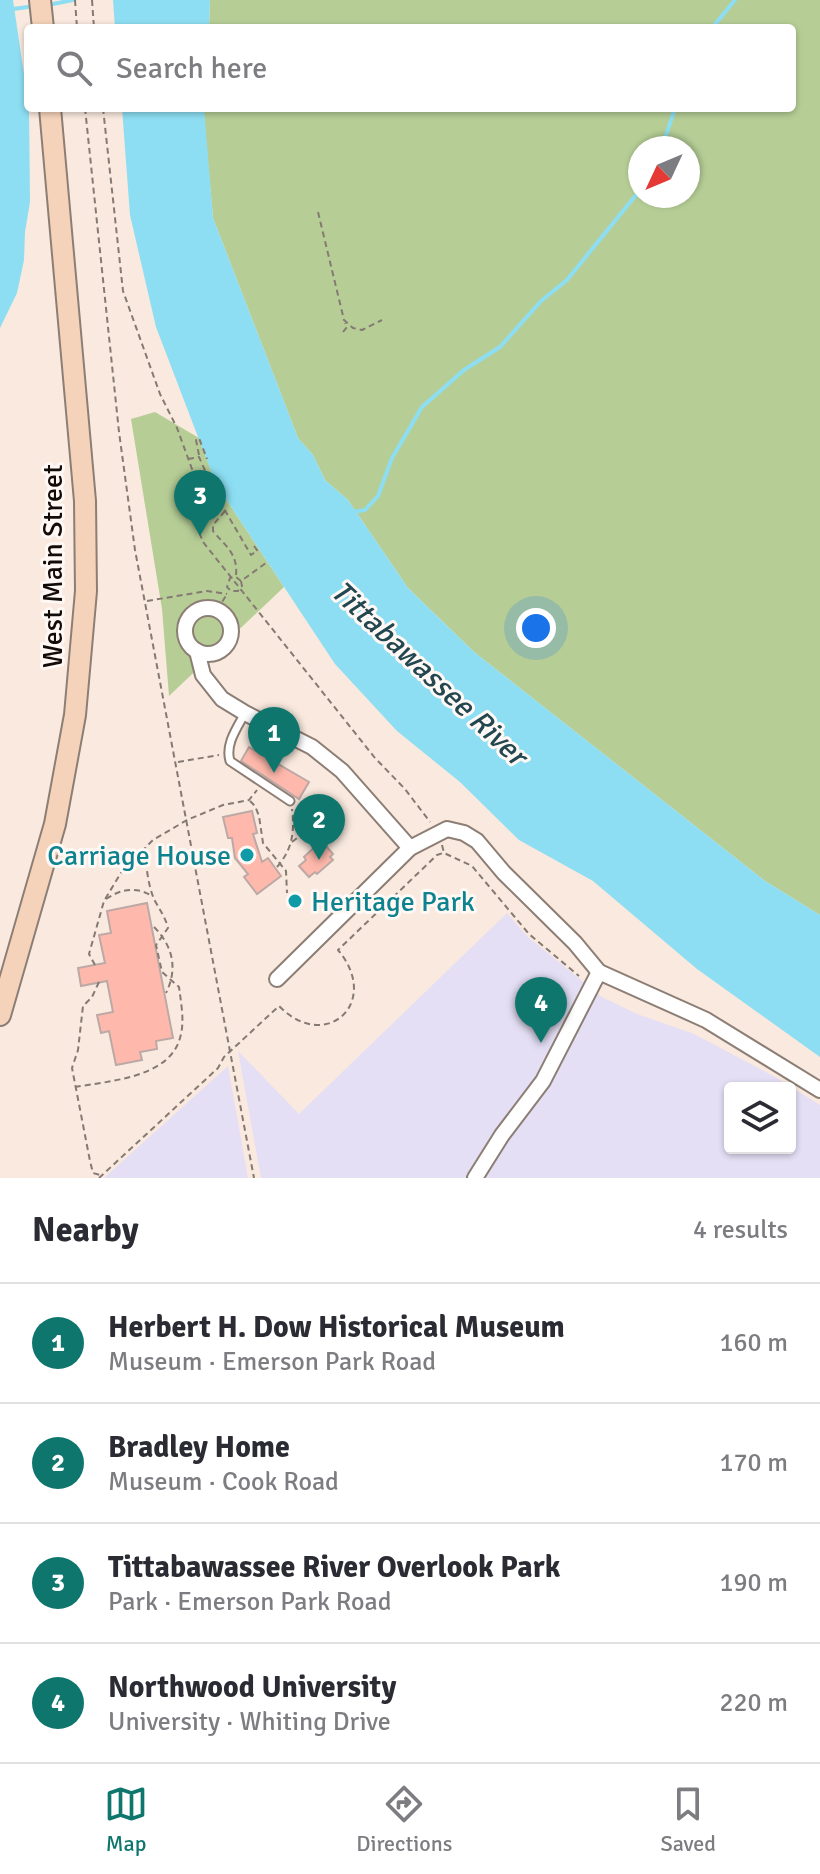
<!DOCTYPE html>
<html lang="en">
<head>
<meta charset="utf-8">
<style>
	body { margin:0; font-family:Signika,sans-serif; background:#f7f7f7; color:#2b2b33 }
	.controls { position:absolute; right:24px; bottom:24px; display:grid; overflow:hidden; border-radius:8px; box-shadow:0 2px 6px #0004 }
	.controls button { width:72px; height:72px; display:grid; place-items:center; padding:0; border:0; border-bottom:2px solid #e1e1e2; background:#fff; color:#2b2b33; font:40px sans-serif }
	.compass { position:absolute; left:628px; top:136px; width:72px; height:72px; border-radius:50%; background:#fff; box-shadow:0 2px 6px #0004; rotate:226deg }
	.you { position:absolute; left:536px; top:628px; width:28px; height:28px; margin:-20px; border:6px solid #fff; border-radius:50%; background:#1a73e8; box-shadow:0 0 0 12px #1a73e833 }
	.badge { display:grid; place-items:center; width:52px; height:52px; border-radius:50%; background:#0f766e; color:#fff; font-size:26px; font-weight:700 }
	.pin { position:absolute; translate:-50% -66px; filter:drop-shadow(0 2px 4px #0008) }
	.pin::after { content:''; position:absolute; top:42px; width:28px; height:24px; background:inherit; clip-path:polygon(0 0,100% 0,50% 100%) }
	.list { margin:0; padding:0; list-style:none }
	h2 { display:flex; justify-content:space-between; align-items:center; height:104px; margin:0; padding:0 32px; font-size:34px }
	h2 small { font-size:26px; font-weight:400; color:#7c7c81 }
	.list li { display:grid; grid-template-columns:52px 1fr auto; gap:24px; align-items:center; box-sizing:border-box; height:120px; padding:0 32px; border-top:2px solid #e1e1e2 }
	.list b { display:block; font-size:30px; white-space:nowrap }
	.list p { margin:0; font-size:26px; white-space:nowrap; color:#7c7c81 }
	.list em { font-size:26px; font-style:normal; color:#7c7c81 }
	.icon { flex:none; width:44px; height:44px; fill:none; stroke:currentColor; stroke-width:2; stroke-linecap:round; stroke-linejoin:round }
	.map { position:relative; flex:none; width:820px; height:1178px; overflow:hidden }
	.search { position:absolute; background:#fff; box-shadow:0 2px 6px #0004; left:24px; right:24px; top:24px; height:88px; display:flex; align-items:center; gap:20px; box-sizing:border-box; padding:0 28px; border-radius:8px; color:#7c7c81; font-size:30px }
	.sheet { height:584px; background:#fff }
	nav { display:flex; justify-content:space-around; align-items:center; box-sizing:border-box; height:112px; border-top:2px solid #e1e1e2; background:#fff; font-size:22px; color:#7c7c81 }
	nav a { display:grid; justify-items:center; gap:4px }
	nav .on { color:#0f766e }
	.map>svg:first-child { display:block }
</style>
</head>
<body>
<div class="map">
<svg width="820" height="1178" viewBox="0 0 820 1178">
	<rect width="100%" height="100%" fill="#f9e9de"/>
	<g fill="#e4dff5" fill-rule="evenodd">
		<path d="M507,913l21,24 74,60 35,17 57,20 83,44 43,27v73h-559l-23,-127 61,63zM730,1088h60v60h-60z"/>
		<path d="M228,1066l20,112h-144z"/>
	</g>
	<g fill="#b6ce96" fill-rule="evenodd">
		<path d="M210,0h610v915l-55,-34 -291,-229 -66,-64 -60,-88 -23,-20 -12,-25 -15,-17 -85,-220 -9,-101v-9h588v-80h-583zM640,148h48v48h-48z"/>
		<path d="M155,412l44,26 17,46 68,103 -115,109 -7,-87 -31,-190z"/>
	</g>
	<g fill="#8ddef2">
		<path d="M0,0h13l16,108 1,94 -5,30 -1,28 -7,33 -17,35z"/>
		<path d="M113,0h97l-1,28h-94z"/>
		<path d="M122,108h82l9,110 85,220 15,17 12,25 23,20 60,88 66,64 291,229 55,34v142l-123,-88 -104,-88 -74,-41 -59,-58 -63,-51 -62,-67 -119,-180 -60,-157 -26,-112z"/>
	</g>
	<g fill="none" stroke-linecap="round" stroke-linejoin="round">
		<g stroke="#8ddef2" stroke-width="4">
			<path d="M48,5l25,-5"/>
			<path d="M13,9l22,-3"/>
			<path d="M712,28l23,-28"/>
			<path d="M662,148l13,-40"/>
			<path d="M352,512l13,-2 13,-14 14,-38 30,-51 42,-37 36,-23 41,-46 26,-21 73,-90"/>
		</g>
	</g>
	<g fill="#ffb9ac" stroke="#bca9a5" stroke-width="2">
		<path d="M249,747l60,35 -10,17 -58,-38z"/>
		<path d="M252,811l5,22 -4,1 9,28 6,-4 13,18 -24,18 -13,-17 4,-3 -13,-16 -3,-20h-4l-5,-21z"/>
		<path d="M319,843l4,5 3,-2 7,8 -3,3 3,3 -16,14 -2,-2 -6,5 -10,-11 7,-6 -2,-3z"/>
		<path d="M147,903l26,135 -17,3 1,8 -17,3 2,8 -26,5 -7,-34 -8,2 -4,-18 16,-3 -6,-31 -26,5 -3,-18 27,-5 -6,-28 12,-2 -4,-22z"/>
	</g>
	<g fill="none" stroke-linecap="round" stroke-linejoin="round">
		<defs>
			<path id="lane" d="M245,713c-8,15 -20,31 -15,48l60,40"/>
			<g id="street">
				<circle cx="208" cy="631" r="23"/>
				<path d="M197,651l6,24 19,24 23,14 67,34 30,24 68,77"/>
				<path d="M277,979l133,-131 37,-19 17,4 13,8 27,32 71,70 24,29 107,48 114,70"/>
				<path d="M475,1178l27,-43 41,-54 56,-109"/>
			</g>
			<g id="secondary">
				<path d="M40,0l3,28"/>
				<path d="M0,1015l55,-191 20,-109 11,-124 -1,-90 -35,-393"/>
			</g>
		</defs>
		<use href="#lane" stroke="#8c7e74" stroke-width="11"/>
		<use href="#street" stroke="#8c7e74" stroke-width="18"/>
		<use href="#secondary" stroke="#8c7e74" stroke-width="24"/>
		<g stroke="#857a73" stroke-width="2" stroke-dasharray="6 4" stroke-linecap="butt">
			<path d="M75,0l2,28"/>
			<path d="M92,0l2,28"/>
			<path d="M85,108l34,324 16,118 119,628"/>
			<path d="M103,108l20,183 37,103 17,34 19,52 3,52 4,10 172,216 30,31 25,33"/>
			<path d="M318,212l26,108 9,8 9,2 20,-10"/>
			<path d="M343,332l4,-5 -2,-4"/>
			<path d="M199,455l-3,-15 3,-2 8,21"/>
			<path d="M188,459l11,-2 17,38 35,60 6,-4"/>
			<path d="M225,511l-12,14v6c12,15 25,22 23,44"/>
			<path d="M254,546l6,8"/>
			<path d="M241,581l-5,-4 -6,1 -3,9 4,4h7l4,-5 -1,-5 25,-18"/>
			<path d="M147,601l60,-10 20,3"/>
			<path d="M217,610l10,-16"/>
			<path d="M178,762l41,-7"/>
			<path d="M250,801l5,5 4,10 4,27 23,28 1,22"/>
			<path d="M292,842l27,-21"/>
			<path d="M442,845l2,8 28,13 57,68 50,42"/>
			<path d="M277,867c15,-17 18,-35 15,-58"/>
			<path d="M106,899c15,-10 30,-13 46,-3"/>
			<path d="M154,927c19,19 24,42 12,66"/>
			<path d="M95,965l-6,-11 15,-53 18,-30 31,-31 34,-20 36,-15 26,-5 8,-10"/>
			<path d="M99,982l-7,15 -9,9 -5,44 -6,18 18,93 3,12 7,2"/>
			<path d="M75,1087c34,-6 94,-9 105,-49 5,-16 1,-35 -1,-51l-17,-15 -6,-27 12,-17c-3,-12 -9,-19 -14,-29 -6,-14 -9,-37 -8,-52"/>
			<path d="M99,1178l119,-110 6,-11 55,-51c47,48 103,-4 59,-56l99,-95 6,-2"/>
		</g>
		<use href="#lane" stroke="#fff" stroke-width="7"/>
		<use href="#street" stroke="#fff" stroke-width="14"/>
		<use href="#secondary" stroke="#f5d3ba" stroke-width="20"/>
	</g>
	<g fill="#0f9aa8" stroke="#fff8f4" stroke-width="3">
		<circle cx="247" cy="855" r="8"/>
		<circle cx="295" cy="901" r="8"/>
	</g>
	<g text-anchor="middle" stroke-width="6" stroke-linejoin="round" paint-order="stroke">
		<g font-size="28" fill="#120c09" stroke="#fff8f4">
			<text transform="translate(52 566) rotate(-90)" y="10">West Main Street</text>
		</g>
		<g font-size="28" fill="#0d838f" stroke="#fff8f4" text-anchor="end">
			<text x="231" y="865">Carriage House</text>
			<text x="311" y="911" text-anchor="start">Heritage Park</text>
		</g>
		<g font-size="30" font-style="italic" fill="#224751" stroke="#fff8f4">
			<text transform="translate(429 673) rotate(43)" y="10">Tittabawassee River</text>
		</g>
	</g>
</svg>
<div class="controls">
<button><svg class="icon" aria-label="layers" viewBox="0 0 24 24"><path d="M12 4l9 5-9 5-9-5zM3 14l9 5 9-5"/></svg></button>
</div>
<svg class="compass" viewBox="-18 -18 36 36"><path d="M0-13l5 13h-10z" fill="#e53935"/><path d="M0 13l5-13h-10z" fill="#7c7c81"/></svg>
<div class="you"></div>
<div class="pin badge" style="left:274px;top:773px">1</div>
<div class="pin badge" style="left:319px;top:860px">2</div>
<div class="pin badge" style="left:200px;top:536px">3</div>
<div class="pin badge" style="left:541px;top:1043px">4</div>
<div class="search"><svg class="icon" aria-label="search" viewBox="0 0 24 24"><circle cx="10" cy="10" r="6"/><path d="M15 15l6 6"/></svg>Search here</div>
</div>
<section class="sheet">
<h2>Nearby<small>4 results</small></h2>
<ul class="list">
<li><span class="badge">1</span><div><b>Herbert H. Dow Historical Museum</b><p>Museum · Emerson Park Road</p></div><em>160 m</em></li>
<li><span class="badge">2</span><div><b>Bradley Home</b><p>Museum · Cook Road</p></div><em>170 m</em></li>
<li><span class="badge">3</span><div><b>Tittabawassee River Overlook Park</b><p>Park · Emerson Park Road</p></div><em>190 m</em></li>
<li><span class="badge">4</span><div><b>Northwood University</b><p>University · Whiting Drive</p></div><em>220 m</em></li>
</ul>
</section>
<nav>
<a class="on"><svg class="icon" aria-label="map" viewBox="0 0 24 24"><path d="M3 6l6-2 6 2 6-2v14l-6 2-6-2-6 2zM9 4v14M15 6v14"/></svg>Map</a>
<a><svg class="icon" aria-label="directions" viewBox="0 0 24 24"><path d="M12 3l9 9-9 9-9-9zM9 14v-3h6M13 9l2 2-2 2"/></svg>Directions</a>
<a><svg class="icon" aria-label="saved" viewBox="0 0 24 24"><path d="M7 4h10v16l-5-4-5 4z"/></svg>Saved</a>
</nav>
</body>
</html>
